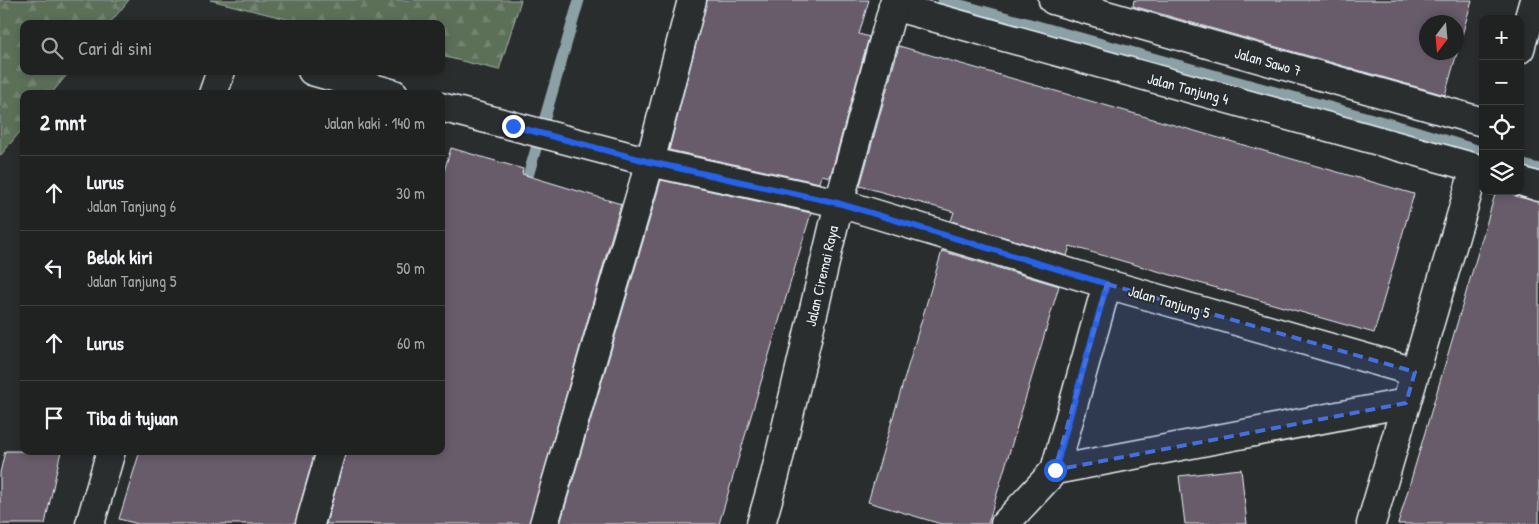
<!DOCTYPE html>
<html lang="id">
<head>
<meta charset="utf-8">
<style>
	body { margin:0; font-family:"Patrick Hand",sans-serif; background:#2d2f2f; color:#f1f3f6 }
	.controls { position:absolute; right:15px; top:15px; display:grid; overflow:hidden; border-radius:10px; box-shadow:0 2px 8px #0003 }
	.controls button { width:45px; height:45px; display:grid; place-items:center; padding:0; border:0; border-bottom:1px solid #3d3f40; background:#202222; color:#f1f3f6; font:25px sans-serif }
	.compass { position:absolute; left:1419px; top:15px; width:45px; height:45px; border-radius:50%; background:#202222; box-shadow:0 2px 8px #0003; rotate:196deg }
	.stop { position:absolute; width:15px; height:15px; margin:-11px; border:4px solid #2563eb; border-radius:50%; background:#fff }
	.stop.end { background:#2563eb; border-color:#fff; box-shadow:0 1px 5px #0008 }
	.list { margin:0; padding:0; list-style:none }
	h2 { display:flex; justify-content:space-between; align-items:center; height:65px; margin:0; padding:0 20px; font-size:21px }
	h2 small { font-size:16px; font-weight:400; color:#a2a4a5 }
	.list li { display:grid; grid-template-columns:32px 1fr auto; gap:15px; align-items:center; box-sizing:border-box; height:75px; padding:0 20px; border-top:1px solid #3d3f40 }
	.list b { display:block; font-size:19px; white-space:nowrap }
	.list p { margin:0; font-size:16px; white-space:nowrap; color:#a2a4a5 }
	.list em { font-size:16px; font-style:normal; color:#a2a4a5 }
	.icon { flex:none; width:28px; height:28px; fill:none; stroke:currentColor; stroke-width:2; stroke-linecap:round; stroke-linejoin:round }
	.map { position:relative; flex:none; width:1539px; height:524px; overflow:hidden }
	.search { position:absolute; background:#202222; box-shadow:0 2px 8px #0003; left:20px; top:20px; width:425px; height:55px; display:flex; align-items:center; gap:12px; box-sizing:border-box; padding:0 18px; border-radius:10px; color:#a2a4a5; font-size:19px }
	.panel { position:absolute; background:#202222; box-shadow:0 2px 8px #0003; left:20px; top:90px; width:425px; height:365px; border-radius:10px }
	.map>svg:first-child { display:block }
</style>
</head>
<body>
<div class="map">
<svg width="1539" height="524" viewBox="0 0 1539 524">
	<defs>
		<pattern id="forest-firs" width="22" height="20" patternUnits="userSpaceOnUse" patternTransform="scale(1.25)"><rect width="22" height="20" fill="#5c6f59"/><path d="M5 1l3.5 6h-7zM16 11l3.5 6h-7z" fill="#738472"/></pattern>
	</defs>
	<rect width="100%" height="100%" fill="#2a2d2e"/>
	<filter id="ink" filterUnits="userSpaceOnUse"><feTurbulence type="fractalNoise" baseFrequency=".02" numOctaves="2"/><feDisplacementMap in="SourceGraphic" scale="10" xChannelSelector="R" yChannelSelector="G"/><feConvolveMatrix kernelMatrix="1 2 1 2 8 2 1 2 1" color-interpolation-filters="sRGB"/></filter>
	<g filter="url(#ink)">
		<g fill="url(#forest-firs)" stroke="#a2b0a8">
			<path d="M0,0h129l-20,24h-85v47h46l-19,23h-27v33l-24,29z"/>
			<path d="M210,0h311l-22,70 -58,-14v-32h-134z"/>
		</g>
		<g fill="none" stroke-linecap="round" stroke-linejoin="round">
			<g stroke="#8ba1a6" stroke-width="11">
				<path d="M943,0l469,130 71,22"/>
				<path d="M1520,164l19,5"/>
				<path d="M524,190l55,-190"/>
			</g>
		</g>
		<g fill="#685c6b" stroke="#e8f1f8" fill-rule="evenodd">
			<path d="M707,0h162l-10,34 10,3 -39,140 -8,-2 -2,8 -151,-33z"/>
			<path d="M1134,0h338l-27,95 -312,-89zM1426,22h30v30h-30z"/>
			<path d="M899,46l515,148 -40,139 -304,-87 -3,10 -116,-35 3,-9 -94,-26z"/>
			<path d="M451,148l72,21 -1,5 99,30 -92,320h-203l20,-73h95v-270z"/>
			<path d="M661,180l150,33 -92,311h-159z"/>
			<path d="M1496,191h12l7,5 24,6v322h-141z"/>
			<path d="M942,251l117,35 -71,238h-47l-73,-22z"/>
			<path d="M5,451h56l-16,73h-45v-51z"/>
			<path d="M140,451h175l-20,73h-157l-19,-5z"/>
			<path d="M1241,469l6,55h-62l-6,-48z"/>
		</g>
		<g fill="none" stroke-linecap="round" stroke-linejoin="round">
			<defs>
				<g id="street">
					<path d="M1053,0l430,122"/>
					<path d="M893,6l590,164"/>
					<path d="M1520,49l14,-49"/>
					<path d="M312,71l82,23"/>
					<path d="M213,94l8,-23"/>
					<path d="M441,107l209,55 189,41 268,81 308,88"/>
					<path d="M1520,181l19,6"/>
					<path d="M1055,470l52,-186"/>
					<path d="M90,524l21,-73"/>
					<path d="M310,524l21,-73"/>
					<path d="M544,524l106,-362 42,-162"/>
					<path d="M761,524l14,-49 64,-272 56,-203"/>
					<path d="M1005,524l50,-54 351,-67"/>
					<path d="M1371,524l104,-356"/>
				</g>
			</defs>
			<use href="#street" stroke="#e8f1f8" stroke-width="31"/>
			<use href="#street" stroke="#2a2d2e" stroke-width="28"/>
		</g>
	</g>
	<g fill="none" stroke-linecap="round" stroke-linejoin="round" filter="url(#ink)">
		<path stroke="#2563eb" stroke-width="6" d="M513,126l137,36 188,41 269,81 -52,186"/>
	</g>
	<path fill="#466fde" fill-opacity="0.2" stroke="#466fde" stroke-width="4" stroke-dasharray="10 6" stroke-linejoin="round" d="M1107,284l308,88 -9,31 -351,67z"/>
	<g text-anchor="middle" stroke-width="4" stroke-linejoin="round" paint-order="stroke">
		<g font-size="15" fill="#e8f1f8" stroke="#2a2d2e">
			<text transform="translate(1268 62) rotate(16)" y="5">Jalan Sawo 7</text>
			<text transform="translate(1188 89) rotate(15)" y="5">Jalan Tanjung 4</text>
			<text transform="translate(822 276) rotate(-77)" y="5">Jalan Ciremai Raya</text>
			<text transform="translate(1169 302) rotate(16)" y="5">Jalan Tanjung 5</text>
		</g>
	</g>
</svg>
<div class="controls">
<button>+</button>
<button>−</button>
<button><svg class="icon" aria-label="locate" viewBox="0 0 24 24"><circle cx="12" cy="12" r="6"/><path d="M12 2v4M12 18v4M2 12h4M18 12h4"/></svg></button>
<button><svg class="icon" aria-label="layers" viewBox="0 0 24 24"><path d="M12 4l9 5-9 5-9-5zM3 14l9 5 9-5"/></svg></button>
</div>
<svg class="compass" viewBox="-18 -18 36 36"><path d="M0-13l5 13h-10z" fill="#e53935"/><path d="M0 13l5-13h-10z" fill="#a2a4a5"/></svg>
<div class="stop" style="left:1055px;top:470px"></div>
<div class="stop end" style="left:513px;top:126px"></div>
<div class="search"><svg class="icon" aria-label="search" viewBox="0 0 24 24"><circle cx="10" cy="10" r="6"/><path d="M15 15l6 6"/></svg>Cari di sini</div>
<section class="panel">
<h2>2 mnt<small>Jalan kaki · 140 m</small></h2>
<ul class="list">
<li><svg class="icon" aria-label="ahead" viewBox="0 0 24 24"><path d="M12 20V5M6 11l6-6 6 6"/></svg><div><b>Lurus</b><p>Jalan Tanjung 6</p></div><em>30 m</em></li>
<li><svg class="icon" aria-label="left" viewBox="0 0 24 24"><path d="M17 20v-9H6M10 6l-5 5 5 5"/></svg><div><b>Belok kiri</b><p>Jalan Tanjung 5</p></div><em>50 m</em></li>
<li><svg class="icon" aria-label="ahead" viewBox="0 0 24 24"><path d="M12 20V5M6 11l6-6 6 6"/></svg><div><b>Lurus</b></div><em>60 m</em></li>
<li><svg class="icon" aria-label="arrive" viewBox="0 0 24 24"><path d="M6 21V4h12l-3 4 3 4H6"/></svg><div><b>Tiba di tujuan</b></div></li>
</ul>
</section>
</div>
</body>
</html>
